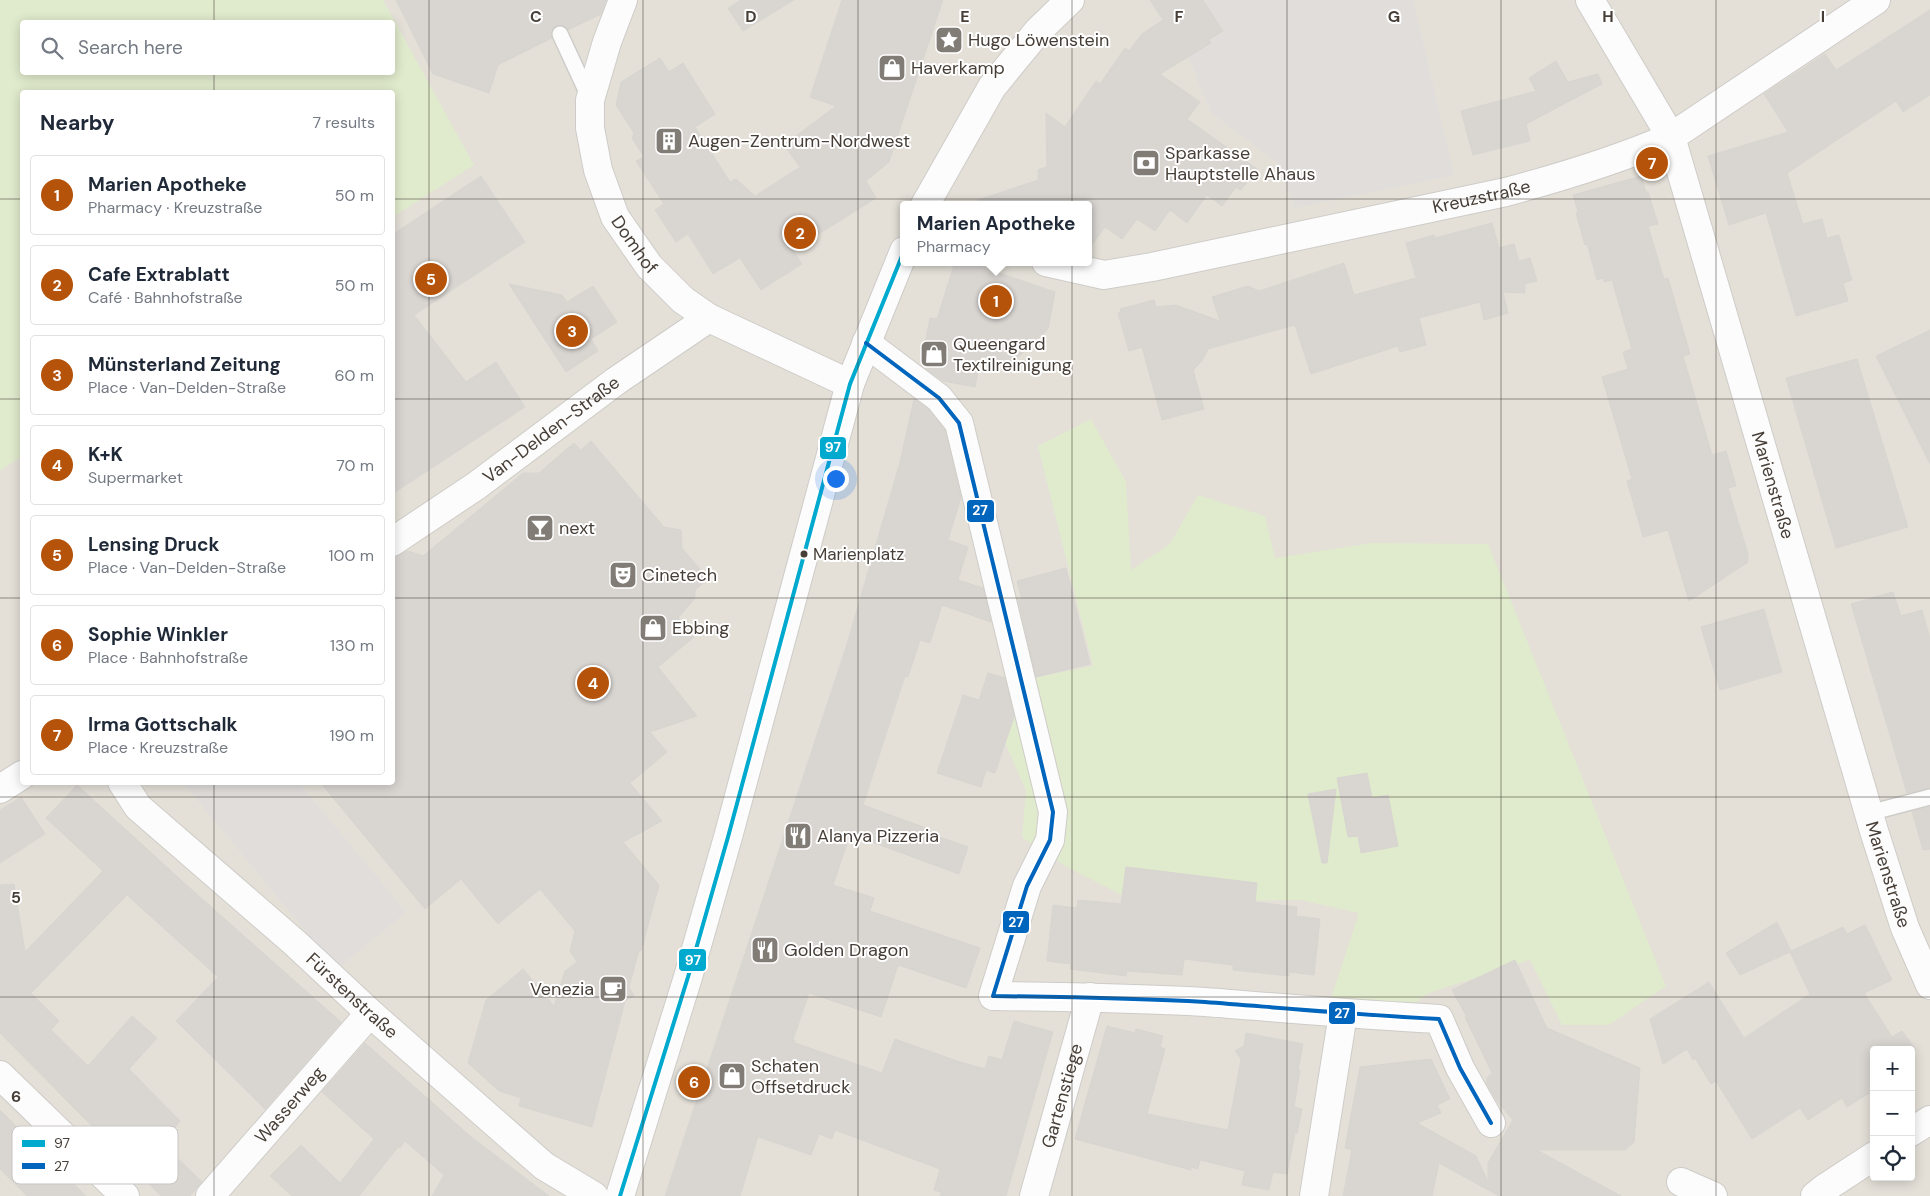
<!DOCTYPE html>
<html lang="en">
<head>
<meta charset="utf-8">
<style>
	body { margin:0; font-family:"DM Sans",sans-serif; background:#f6f6f7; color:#1f2937 }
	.controls { position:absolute; right:15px; bottom:15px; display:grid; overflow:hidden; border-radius:5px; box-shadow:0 2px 12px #0003 }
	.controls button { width:45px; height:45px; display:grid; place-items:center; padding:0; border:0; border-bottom:1px solid #e0e1e3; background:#fff; color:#1f2937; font:25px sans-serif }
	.you { position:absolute; left:835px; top:478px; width:18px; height:18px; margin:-12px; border:4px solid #fff; border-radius:50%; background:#1a73e8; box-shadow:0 0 0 8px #1a73e833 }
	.badge { display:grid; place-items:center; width:32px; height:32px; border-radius:50%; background:#b45309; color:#fff; font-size:16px; font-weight:700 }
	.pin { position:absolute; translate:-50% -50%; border:2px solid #fff; box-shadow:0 1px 5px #0006 }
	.popup { position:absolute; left:900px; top:201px; width:192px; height:65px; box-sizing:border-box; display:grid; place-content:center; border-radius:5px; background:#fff; filter:drop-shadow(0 1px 4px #0005); font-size:16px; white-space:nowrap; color:#747a83 }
	.popup b { font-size:19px; color:#1f2937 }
	.popup::after { content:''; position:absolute; left:50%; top:100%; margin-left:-10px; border:10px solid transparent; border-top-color:#fff }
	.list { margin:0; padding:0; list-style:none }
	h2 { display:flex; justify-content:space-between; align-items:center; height:65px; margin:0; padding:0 20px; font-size:21px }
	h2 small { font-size:16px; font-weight:400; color:#747a83 }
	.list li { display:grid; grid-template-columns:32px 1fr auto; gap:15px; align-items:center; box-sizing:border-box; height:80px; margin:0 10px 10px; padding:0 10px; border:1px solid #e0e1e3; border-radius:5px }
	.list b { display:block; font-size:19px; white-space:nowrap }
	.list p { margin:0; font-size:16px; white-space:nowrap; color:#747a83 }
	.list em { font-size:16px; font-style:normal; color:#747a83 }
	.icon { flex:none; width:28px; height:28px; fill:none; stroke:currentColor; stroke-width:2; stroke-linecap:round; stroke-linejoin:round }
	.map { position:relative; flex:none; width:1930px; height:1196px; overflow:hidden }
	.search { position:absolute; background:#fff; box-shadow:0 2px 12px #0003; left:20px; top:20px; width:375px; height:55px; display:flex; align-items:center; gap:12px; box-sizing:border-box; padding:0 18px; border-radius:5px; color:#747a83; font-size:19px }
	.panel { position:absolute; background:#fff; box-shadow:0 2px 12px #0003; left:20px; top:90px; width:375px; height:695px; border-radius:5px }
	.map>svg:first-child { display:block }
</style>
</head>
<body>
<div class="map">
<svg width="1930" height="1196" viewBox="0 0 1930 1196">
	<rect width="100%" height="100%" fill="#f0eeeb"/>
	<path fill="#e4e0d8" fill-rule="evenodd" d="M0,0h1930v1196h-1930zM22,22h370v50h-370zM22,92h370v690h-370zM904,205h184v57h-184zM1874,1050h37v127h-37z"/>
	<g fill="#e0eacc" fill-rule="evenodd">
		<path d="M0,0h383l91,165 -81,52 -1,-125h-370v364l-22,15zM22,22h370v50h-370z"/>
		<path d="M1091,419l35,63 5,88 39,-26 28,-49 67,21 10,42 97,-15 116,1 178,442 -57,39h-47l-32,-65 -101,33 -14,10 -84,-5 28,-85 -59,-13 -105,1 -73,-6 -57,-29 -43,-29 4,-46 -22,-51 17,-60 72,-14 -55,-220z"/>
	</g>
	<g fill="#e0dddb">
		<path d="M1200,0h213l41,175 -159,33 -17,-45 -67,-50 -23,-57 35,-23z"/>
		<path d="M183,783h116l107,129 -69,57z"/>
	</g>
	<g fill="#d9d6d2" stroke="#d8d5d1">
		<path d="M396,0h210l-5,14 -33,16 -7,-5 -5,1 -5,7 1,5 -54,27 -9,28 -56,-19z"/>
		<path d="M741,0h53l-51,31 -15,-23z"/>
		<path d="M842,0h101l-54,162 -23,19 10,17 -83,52 9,14 -41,26 -21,-32 -27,16 -25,-40 -12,8 -21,-32 9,-6 -28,-43 8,-4 -12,-19 2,-5 -18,-28 5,-23 39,-24 9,14 14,-9 32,51 -20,13 35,55 6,-3 19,17 45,-29 -16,-22 52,-39 -26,-9z"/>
		<path d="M1150,0h53l20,31 -14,9 2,3 -51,31 40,28 -13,17 70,50 -16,21 -5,-3 -14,19 -15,-11 -20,28 -17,-13 -15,21 -18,-12 -15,20 -17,-12 -17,23v-45h-109l-1,-5 60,-20v-10l9,-3 -1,-54 19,14 31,-46 4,3 25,-36 4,3 13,-17 21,-14z"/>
		<path d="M1930,10v85l-27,17 -7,-11 -109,72 16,51 19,-5 5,19 12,-3 13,45 -9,3 5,18 -52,15 -30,-103 -37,12 -21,-69 80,-24 -24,-38 61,-40 11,16z"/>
		<path d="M1556,61l12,21 30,-8 4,10 -76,40 4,17 -57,14 -12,-44 75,-20 -7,-13z"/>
		<path d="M481,176l44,66 -111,73 52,67 30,-20 29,45 -133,87v-259z"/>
		<path d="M1641,176l5,16h2l10,32 -10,2 16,53 4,-1 22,76 -7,2 29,99 14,-4 10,35 -8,2 20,66v8l-59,39 -21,-71 -25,7 -16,-56 5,-2 -30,-102 26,-8 -5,-17 9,-3 -20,-69 -8,2 -1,-4 -6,2 -10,-36 -2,1 -9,-32 2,-1 -5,-17z"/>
		<path d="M1492,223l7,25 15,-4 5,17 11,-3 7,23 -12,3v9l-22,-1 5,21 -24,7 -4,-18 -61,16 7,27 -26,7 -2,-6 -87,28 -16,-49 -87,24 -6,12 -9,9 11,39 -42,11 -20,-73 -13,4 -11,-38 3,-1 -1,-3 34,-9 2,7 20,-2 44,16 -8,-24 36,-11 11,5 85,-28 10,32 62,-17 -10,-35 28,-8 1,3z"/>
		<path d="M955,262h12l88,30 -7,37 -35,33 -32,-6 -6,31 -32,-6 -22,-16 9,-47 7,1z"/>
		<path d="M509,284l53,11 5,7 26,-16 24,36 -26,17 7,12 -32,21z"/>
		<path d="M1930,330v134l-54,-108z"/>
		<path d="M1857,359l51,168 -72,21 -50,-170z"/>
		<path d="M914,399l14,10 17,21 16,68 -13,42 20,7 -10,33 25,8 8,34 -49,-17 -12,38 -10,-3 -12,37 -3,-1 -42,129 63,23 -1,4 43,15 -9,27 -109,-40 -17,51 41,13 -4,13 110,37 -14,40 -68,-23 -17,52 -72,-24 -16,47 2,1v2l87,30 13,-34 62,22 28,8 4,-13 13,4 12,-39 39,11 -47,164h-66l1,-4 -7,-2 6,-21 -105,-39 -3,9 -13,-5 -8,21 -53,-18 -18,59h-75l182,-552 53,-182z"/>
		<path d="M591,441l73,86 17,3 1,18 26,31 -13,11v8l-17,20 16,19 -36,30 39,49 -47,16 17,20 -37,31 32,38 -39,21 36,43 -18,66 -2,-1 -10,37 5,9 -9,5 -33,126 -73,-21 2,-8 -22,-7 -31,-28 18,-63 37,-31 31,37 11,-35 12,-9 -7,-11 5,-20 -35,-42 -42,35 -37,-45 -36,30 -105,-127h72v-224l16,-7 15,5 100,-83h16l35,-30 7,7z"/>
		<path d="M1066,568l24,96 -54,13 -18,-78 4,1 -5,-19z"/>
		<path d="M1893,592l8,24 21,-6 8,28v150l-23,5 -56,-189z"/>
		<path d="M1764,609l18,63 -62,18 -19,-63z"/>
		<path d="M988,673l17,5 9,39 -19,56 -9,-3 -5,17 -44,-14 26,-78 16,5z"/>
		<path d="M1367,773l5,25 16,-3 10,51 -37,7 -3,-17 -10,1 -11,-59z"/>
		<path d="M77,785l105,96 159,141 -76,87 -89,-88 42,-44 -91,-82 -96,98 28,28 -8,9 37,36 44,-50 25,22 -28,31 51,52 -18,22 40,39 -12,14h-29l-161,-163v-148l14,-1 11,68 78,-81 -57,-53z"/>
		<path d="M1336,789l-9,74h-5l-14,-69z"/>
		<path d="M21,797l24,37 -45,29v-53z"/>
		<path d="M1930,807v42l-7,1 -11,-39z"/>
		<path d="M1126,867l131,16 -2,19 42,5 -1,9 24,3 -6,56 -25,-3v4l-56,-6v-5l-49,-6 -2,16 -55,-4 -1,5 -56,-7 1,-5 -24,-3 6,-56 24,3 1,-8 43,4z"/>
		<path d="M1777,922l14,29 52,-24 4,7 18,-9 27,55 -28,13 28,44 10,-6 14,19 -5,3v-3h-37v46l-3,-4 -24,15 -5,-9 -34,22 -8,-12 -48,31 -36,-58 -5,3 -16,-26 -2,2 -6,-11 -24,15 -13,-45 59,-37 35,56 66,-44 -20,-42 -50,23 -14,-22z"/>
		<path d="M1515,960l32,68 93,40 -6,74 -9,8h-88l84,46h-122l-60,-33 -7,33h-89l9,-46 -7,-2 15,-81 71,-8 19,40 -13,6 4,8 -24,10 59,33 12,26v-19l25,-43 -16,-19 -10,-17v-6l5,-5 -27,-56h2l-15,-27z"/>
		<path d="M1107,1026l28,7 1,-4 27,7 -3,11 5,2 -18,65 81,16 13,-71 -6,-8 9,-5 2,-13 57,11 -5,26h2l-6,37 8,2 -5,24h-2l-8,41 -14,-2 -4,18 -27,-5 3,-14 -45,-11 -2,9 -7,-2v3l-116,-31z"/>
		<path d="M365,1043l105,93 79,60h-117l12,-21 -39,-34 -5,7 -1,-2 -40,50h-67l-22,-20 31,-31 39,38 34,-44 -52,-47z"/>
		<path d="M0,1110l86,86h-59l-27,-27z"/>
	</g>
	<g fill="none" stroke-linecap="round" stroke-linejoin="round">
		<defs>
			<g id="service">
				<path d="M560,34l30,65"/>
				<path d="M1869,813l61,-16"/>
			</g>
			<g id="minor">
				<path id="s1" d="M623,0l-16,42 -17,58v28l8,42 17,47 34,49 34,34 26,18 141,66"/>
				<path id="s2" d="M1590,0l81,137 203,694 31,97 25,57"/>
				<path id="s3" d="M1046,262l58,13 48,-8 354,-75c56,-15 112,-32 165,-55l205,-137"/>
				<path d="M866,343l73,55 20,25 94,389 -3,28 -23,46 -34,110c71,1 142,2 212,6 78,6 156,13 234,17l21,49 31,55"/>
				<path id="s4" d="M392,542l84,-56 140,-105 93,-63"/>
				<path id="s5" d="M122,782l16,25 157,136 75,70 174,153 50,30"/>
				<path d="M0,789l22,-14"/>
				<path d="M0,1075l125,121"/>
				<path d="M1911,1132l19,-12"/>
				<path d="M1681,1182l32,14"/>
				<path id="s6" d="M210,1196l160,-183"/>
				<path id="s7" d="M1034,1196l56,-199"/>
				<path d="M1314,1196l29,-182"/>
				<path d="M1815,1196l10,-8 49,-32"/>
			</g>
			<g id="tertiary">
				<path d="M925,205l67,-118 46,-56 32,-31"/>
				<path d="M620,1196l68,-219 40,-140 122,-453 54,-133"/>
			</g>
		</defs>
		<use href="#service" stroke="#ceccc8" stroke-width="18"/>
		<use href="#minor" stroke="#ceccc8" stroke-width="30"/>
		<use href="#tertiary" stroke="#ceccc8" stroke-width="30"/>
		<use href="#service" stroke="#fdfcfc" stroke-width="15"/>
		<use href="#minor" stroke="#fdfcfc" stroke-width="28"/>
		<use href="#tertiary" stroke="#fdfcfc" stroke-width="28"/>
		<defs>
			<path id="bus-1" d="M620,1196l68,-219 40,-140 122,-453 54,-133"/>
			<path id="bus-2" d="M866,343l73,55 20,25 94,389 -3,28 -23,46 -34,110c71,1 142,2 212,6 78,6 156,13 234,17l21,49 31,55"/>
		</defs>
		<use href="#bus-1" stroke="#fff" stroke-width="8"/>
		<use href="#bus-2" stroke="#fff" stroke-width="8"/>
		<use href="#bus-1" stroke="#00a9ce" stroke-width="4"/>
		<use href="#bus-2" stroke="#0065bd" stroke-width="4"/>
	</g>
	<path fill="none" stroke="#473f37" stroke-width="1" stroke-opacity="0.55" d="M214,0v22M429,0v1196M643,0v1196M858,0v1196M1072,0v1196M1287,0v1196M1501,0v1196M1716,0v1196M214,72v20M0,199h22M392,199h1538M0,399h22M392,399h1538M0,598h22M392,598h1538M214,782v414M0,797h1930M0,997h1930"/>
	<defs>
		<symbol id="sight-square" viewBox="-11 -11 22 22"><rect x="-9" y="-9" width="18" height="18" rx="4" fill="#827c76" stroke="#fff"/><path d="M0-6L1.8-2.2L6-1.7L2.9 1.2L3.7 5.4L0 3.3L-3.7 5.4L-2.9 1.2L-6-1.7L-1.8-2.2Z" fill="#fff"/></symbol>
		<symbol id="shop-square" viewBox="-11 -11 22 22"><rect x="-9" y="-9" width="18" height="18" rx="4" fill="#827c76" stroke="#fff"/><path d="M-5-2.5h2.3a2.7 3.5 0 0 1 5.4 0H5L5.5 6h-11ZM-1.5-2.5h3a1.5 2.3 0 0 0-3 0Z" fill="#fff"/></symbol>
		<symbol id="building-square" viewBox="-11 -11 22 22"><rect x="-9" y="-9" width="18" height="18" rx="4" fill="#827c76" stroke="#fff"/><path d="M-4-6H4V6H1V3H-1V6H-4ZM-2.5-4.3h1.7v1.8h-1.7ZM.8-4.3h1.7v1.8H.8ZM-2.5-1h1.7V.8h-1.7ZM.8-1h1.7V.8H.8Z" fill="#fff"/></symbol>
		<symbol id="bank-square" viewBox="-11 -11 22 22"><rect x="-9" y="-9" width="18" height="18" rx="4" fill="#827c76" stroke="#fff"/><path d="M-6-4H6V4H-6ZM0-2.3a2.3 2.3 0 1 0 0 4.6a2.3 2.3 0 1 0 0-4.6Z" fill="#fff"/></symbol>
		<symbol id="bar-square" viewBox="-11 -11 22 22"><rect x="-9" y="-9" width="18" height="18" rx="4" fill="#827c76" stroke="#fff"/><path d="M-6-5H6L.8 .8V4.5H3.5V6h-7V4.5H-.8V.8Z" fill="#fff"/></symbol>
		<symbol id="theatre-square" viewBox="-11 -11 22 22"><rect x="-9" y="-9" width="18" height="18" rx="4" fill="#827c76" stroke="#fff"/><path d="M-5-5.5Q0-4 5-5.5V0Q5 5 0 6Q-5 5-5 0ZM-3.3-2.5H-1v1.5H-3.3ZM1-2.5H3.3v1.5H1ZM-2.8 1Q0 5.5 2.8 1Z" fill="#fff"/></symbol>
		<symbol id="restaurant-square" viewBox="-11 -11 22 22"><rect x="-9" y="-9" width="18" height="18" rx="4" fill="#827c76" stroke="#fff"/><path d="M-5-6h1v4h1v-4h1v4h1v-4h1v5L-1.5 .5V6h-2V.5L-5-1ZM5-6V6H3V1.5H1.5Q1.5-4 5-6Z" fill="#fff"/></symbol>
		<symbol id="cafe-square" viewBox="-11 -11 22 22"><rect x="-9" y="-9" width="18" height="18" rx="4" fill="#827c76" stroke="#fff"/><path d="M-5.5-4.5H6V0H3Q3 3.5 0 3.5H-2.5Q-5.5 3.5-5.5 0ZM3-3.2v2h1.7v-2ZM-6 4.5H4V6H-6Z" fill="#fff"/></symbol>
	</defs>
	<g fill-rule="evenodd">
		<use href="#sight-square" x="933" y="24" width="32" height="32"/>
		<use href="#shop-square" x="876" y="52" width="32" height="32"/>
		<use href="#building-square" x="653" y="125" width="32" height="32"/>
		<use href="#bank-square" x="1130" y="147" width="32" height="32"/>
		<use href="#shop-square" x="918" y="338" width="32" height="32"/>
		<use href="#bar-square" x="524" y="512" width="32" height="32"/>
		<use href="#theatre-square" x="607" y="559" width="32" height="32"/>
		<use href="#shop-square" x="637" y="612" width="32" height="32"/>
		<use href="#restaurant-square" x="782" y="820" width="32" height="32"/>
		<use href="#restaurant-square" x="749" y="934" width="32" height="32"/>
		<use href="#cafe-square" x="597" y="973" width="32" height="32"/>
		<use href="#shop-square" x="716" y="1060" width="32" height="32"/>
	</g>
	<circle fill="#473f37" stroke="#fff" stroke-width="2" cx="804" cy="554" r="4.5"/>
	<g text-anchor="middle" stroke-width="4" stroke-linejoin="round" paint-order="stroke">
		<g font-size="17" fill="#473f37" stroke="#fff" text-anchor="start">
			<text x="813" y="560">Marienplatz</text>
		</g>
		<g font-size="18" fill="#473f37" stroke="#fff" text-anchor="start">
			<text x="968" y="46">Hugo Löwenstein</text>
			<text x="911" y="74">Haverkamp</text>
			<text x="688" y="147">Augen-Zentrum-Nordwest</text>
			<text x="1165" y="159">Sparkasse<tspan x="1165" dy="21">Hauptstelle Ahaus</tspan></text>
			<text x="953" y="350">Queengard<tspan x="953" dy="21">Textilreinigung</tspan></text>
			<text x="559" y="534">next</text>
			<text x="642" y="581">Cinetech</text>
			<text x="672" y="634">Ebbing</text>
			<text x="817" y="842">Alanya Pizzeria</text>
			<text x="784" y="956">Golden Dragon</text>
			<text x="594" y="995" text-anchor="end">Venezia</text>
			<text x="751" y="1072">Schaten<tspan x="751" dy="21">Offsetdruck</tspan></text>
		</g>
		<g font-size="18" fill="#473f37" stroke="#fff">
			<text dy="6" stroke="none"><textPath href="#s3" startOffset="445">Kreuzstraße</textPath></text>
			<text dy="6" stroke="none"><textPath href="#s1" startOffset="260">Domhof</textPath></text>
			<text dy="6" stroke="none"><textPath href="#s4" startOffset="195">Van-Delden-Straße</textPath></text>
			<text dy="6" stroke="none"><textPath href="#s2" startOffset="522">Marienstraße</textPath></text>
			<text dy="6" stroke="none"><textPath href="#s2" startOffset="928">Marienstraße</textPath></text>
			<text dy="6" stroke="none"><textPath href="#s5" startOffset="315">Fürstenstraße</textPath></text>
			<text dy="6" stroke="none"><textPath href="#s7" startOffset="104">Gartenstiege</textPath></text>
			<text dy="6" stroke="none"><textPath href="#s6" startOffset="121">Wasserweg</textPath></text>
		</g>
	</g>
	<rect x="12" y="1126" width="166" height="58" rx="8" fill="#fff" stroke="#c8c5c3" stroke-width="1"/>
	<rect x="22" y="1140" width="23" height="7" fill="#00a9ce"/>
	<rect x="22" y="1163" width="23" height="6" fill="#0065bd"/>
	<g font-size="14" fill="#473f37">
		<text x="54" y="1148">97</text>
		<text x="54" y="1171">27</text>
	</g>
	<g font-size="16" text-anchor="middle" font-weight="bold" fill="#473f37" stroke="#fff" stroke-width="4" stroke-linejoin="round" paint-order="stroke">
		<text x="536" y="22">C</text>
		<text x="751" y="22">D</text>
		<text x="965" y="22">E</text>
		<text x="1179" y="22">F</text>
		<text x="1394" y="22">G</text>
		<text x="1608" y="22">H</text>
		<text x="1823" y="22">I</text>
		<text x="16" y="903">5</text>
		<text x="16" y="1102">6</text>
	</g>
	<g stroke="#fff" stroke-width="2">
		<rect x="819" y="436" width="28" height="24" rx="5" fill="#00a9ce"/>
		<rect x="966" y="499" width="29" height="24" rx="5" fill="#0065bd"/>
		<rect x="1002" y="910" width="28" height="24" rx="5" fill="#0065bd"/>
		<rect x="678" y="948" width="29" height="24" rx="5" fill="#00a9ce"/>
		<rect x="1328" y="1001" width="28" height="24" rx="5" fill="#0065bd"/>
	</g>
	<g font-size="14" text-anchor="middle" font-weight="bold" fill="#fff">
		<text x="833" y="452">97</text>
		<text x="980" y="515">27</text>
		<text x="1016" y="927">27</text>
		<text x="693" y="965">97</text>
		<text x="1342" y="1018">27</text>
	</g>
</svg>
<div class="controls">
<button>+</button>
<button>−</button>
<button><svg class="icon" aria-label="locate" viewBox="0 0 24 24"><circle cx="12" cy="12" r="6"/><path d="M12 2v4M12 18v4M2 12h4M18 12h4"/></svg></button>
</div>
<div class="you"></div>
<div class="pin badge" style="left:996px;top:301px">1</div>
<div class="popup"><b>Marien Apotheke</b>Pharmacy</div>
<div class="pin badge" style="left:800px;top:233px">2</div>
<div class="pin badge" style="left:572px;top:331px">3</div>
<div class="pin badge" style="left:593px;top:683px">4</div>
<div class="pin badge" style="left:431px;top:279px">5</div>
<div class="pin badge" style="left:694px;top:1082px">6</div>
<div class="pin badge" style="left:1652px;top:163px">7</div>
<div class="search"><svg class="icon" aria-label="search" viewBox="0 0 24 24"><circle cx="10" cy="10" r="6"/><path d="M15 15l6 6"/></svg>Search here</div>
<section class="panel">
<h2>Nearby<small>7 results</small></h2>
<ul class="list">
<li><span class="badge">1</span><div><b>Marien Apotheke</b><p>Pharmacy · Kreuzstraße</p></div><em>50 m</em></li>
<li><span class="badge">2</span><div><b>Cafe Extrablatt</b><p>Café · Bahnhofstraße</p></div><em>50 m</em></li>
<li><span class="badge">3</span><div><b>Münsterland Zeitung</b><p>Place · Van-Delden-Straße</p></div><em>60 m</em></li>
<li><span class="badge">4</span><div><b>K+K</b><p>Supermarket</p></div><em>70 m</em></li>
<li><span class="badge">5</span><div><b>Lensing Druck</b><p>Place · Van-Delden-Straße</p></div><em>100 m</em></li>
<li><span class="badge">6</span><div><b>Sophie Winkler</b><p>Place · Bahnhofstraße</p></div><em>130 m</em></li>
<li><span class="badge">7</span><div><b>Irma Gottschalk</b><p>Place · Kreuzstraße</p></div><em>190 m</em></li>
</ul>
</section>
</div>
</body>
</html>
